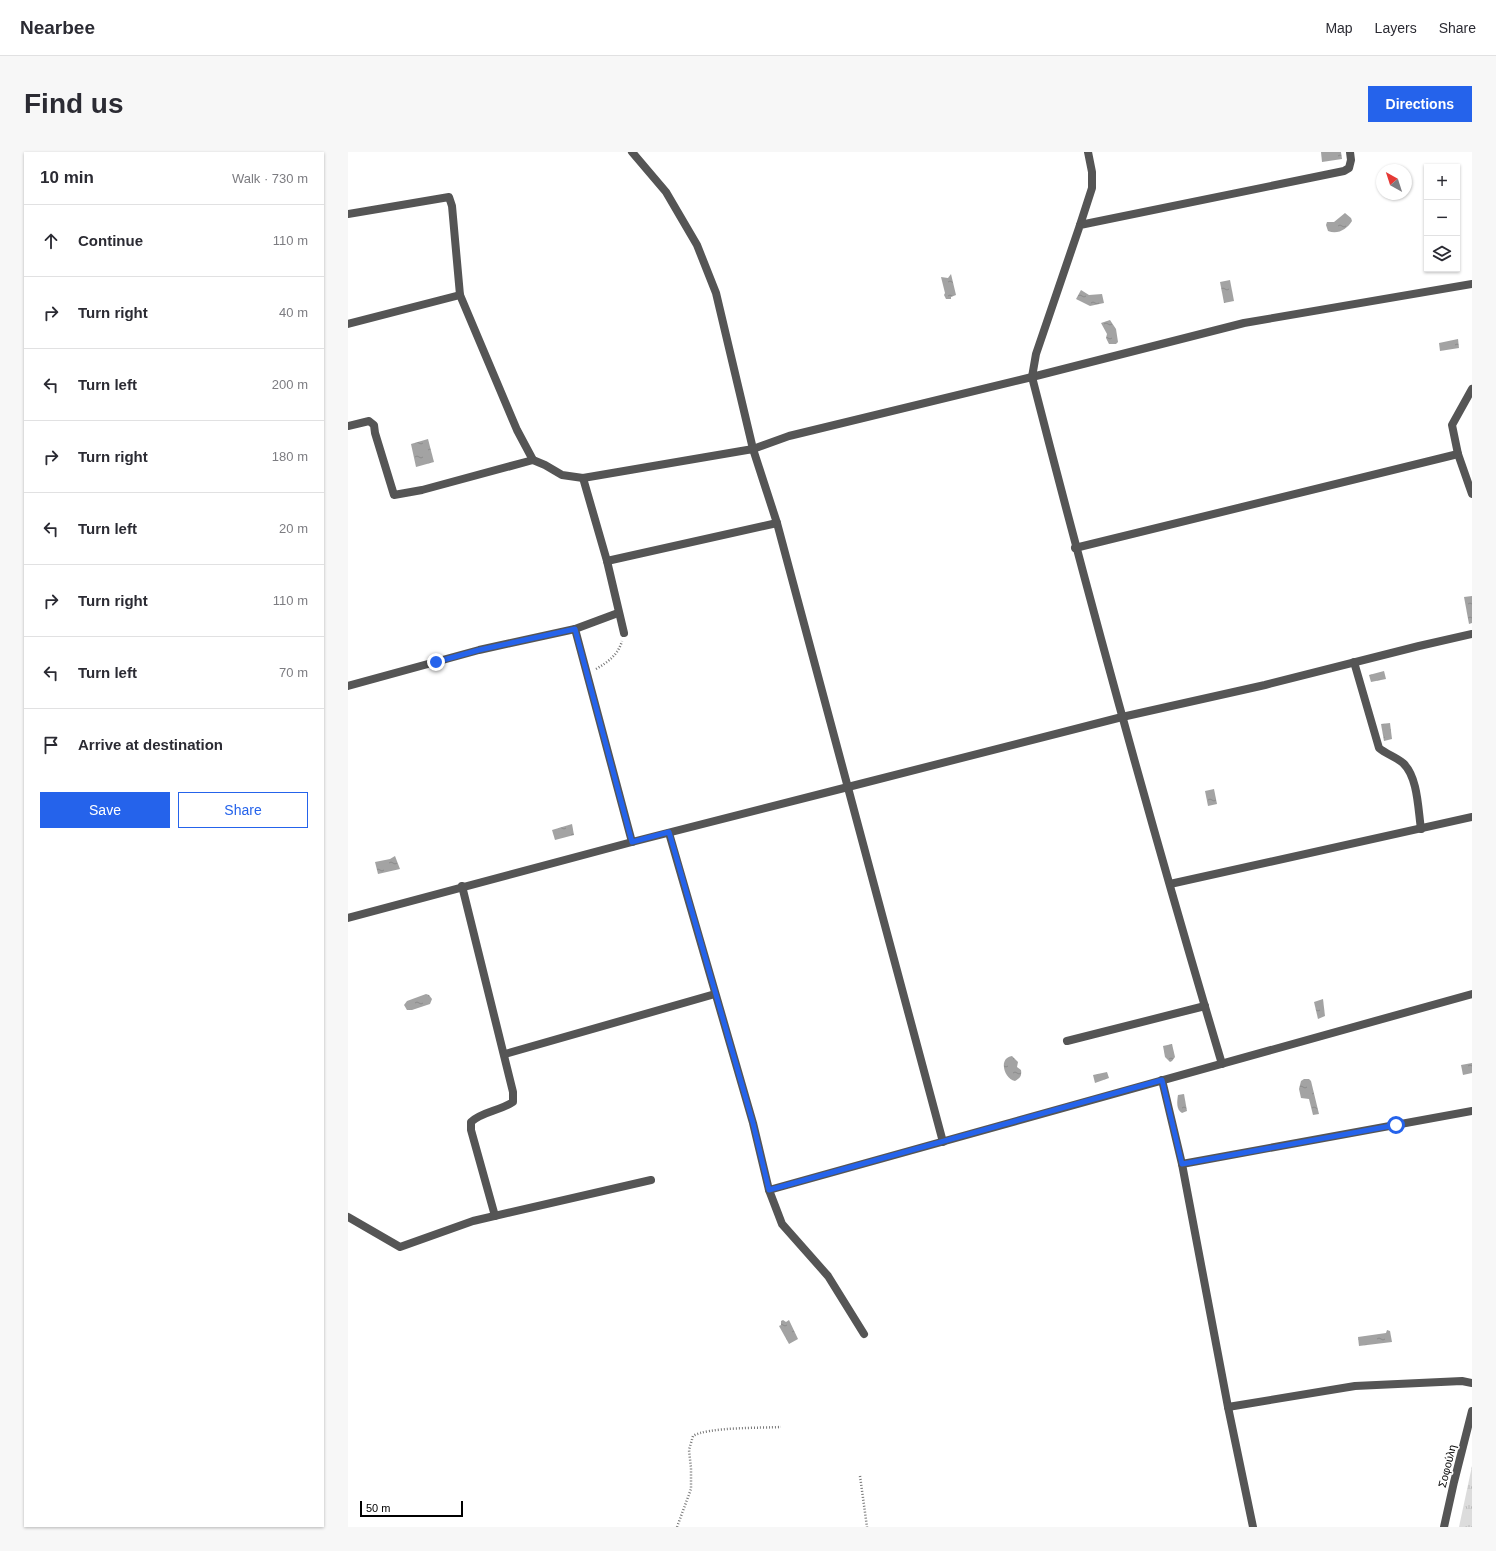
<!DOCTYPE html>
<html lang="en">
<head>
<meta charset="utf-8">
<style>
	body { margin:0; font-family:Helvetica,sans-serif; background:#f7f7f7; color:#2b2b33 }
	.controls { position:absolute; right:12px; top:12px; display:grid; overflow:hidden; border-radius:0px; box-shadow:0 1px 3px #0004 }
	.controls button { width:36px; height:36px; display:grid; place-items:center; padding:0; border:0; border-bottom:1px solid #e1e1e2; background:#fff; color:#2b2b33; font:20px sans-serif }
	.compass { position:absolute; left:1028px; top:12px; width:36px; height:36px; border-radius:50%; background:#fff; box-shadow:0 1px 3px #0004; rotate:321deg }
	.scale { position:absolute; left:12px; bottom:10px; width:103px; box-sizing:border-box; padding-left:4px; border:2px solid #000; border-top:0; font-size:11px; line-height:14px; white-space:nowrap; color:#000; -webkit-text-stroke:3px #fff; paint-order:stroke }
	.stop { position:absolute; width:12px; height:12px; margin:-9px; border:3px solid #2563eb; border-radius:50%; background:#fff }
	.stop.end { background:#2563eb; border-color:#fff; box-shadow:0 1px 4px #0008 }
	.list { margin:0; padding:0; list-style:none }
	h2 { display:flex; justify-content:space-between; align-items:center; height:52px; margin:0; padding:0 16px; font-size:17px }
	h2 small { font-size:13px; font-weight:400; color:#7c7c81 }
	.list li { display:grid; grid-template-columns:26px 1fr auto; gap:12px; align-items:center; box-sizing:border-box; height:72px; padding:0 16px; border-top:1px solid #e1e1e2 }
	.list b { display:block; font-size:15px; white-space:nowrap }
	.list em { font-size:13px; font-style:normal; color:#7c7c81 }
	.actions { display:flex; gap:8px; padding:12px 16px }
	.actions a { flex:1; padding:9px 0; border:1px solid #2563eb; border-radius:0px; text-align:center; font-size:14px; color:#2563eb }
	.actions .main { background:#2563eb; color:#fff }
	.icon { flex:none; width:22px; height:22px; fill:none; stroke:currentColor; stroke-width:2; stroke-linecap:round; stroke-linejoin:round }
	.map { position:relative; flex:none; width:1124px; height:1375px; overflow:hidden; border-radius:0px }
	header { display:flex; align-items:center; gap:24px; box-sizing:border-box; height:56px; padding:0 20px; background:#fff; border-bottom:1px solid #e1e1e2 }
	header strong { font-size:19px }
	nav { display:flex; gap:22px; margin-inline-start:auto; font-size:14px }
	.intro { display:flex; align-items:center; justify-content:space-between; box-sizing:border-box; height:96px; padding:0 24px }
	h1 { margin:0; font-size:28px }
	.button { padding:10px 18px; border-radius:0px; background:#2563eb; color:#fff; font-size:14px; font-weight:700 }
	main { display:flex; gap:24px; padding:0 24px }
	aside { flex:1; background:#fff; border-radius:0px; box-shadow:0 1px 3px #0004 }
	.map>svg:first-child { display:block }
</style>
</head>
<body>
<header>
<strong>Nearbee</strong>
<nav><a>Map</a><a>Layers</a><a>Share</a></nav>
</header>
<div class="intro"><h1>Find us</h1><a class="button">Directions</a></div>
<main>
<aside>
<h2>10 min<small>Walk · 730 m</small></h2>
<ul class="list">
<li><svg class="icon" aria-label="ahead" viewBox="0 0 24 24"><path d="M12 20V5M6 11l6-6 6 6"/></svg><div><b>Continue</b></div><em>110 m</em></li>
<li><svg class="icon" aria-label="right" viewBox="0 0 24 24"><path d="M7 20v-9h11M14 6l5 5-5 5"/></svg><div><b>Turn right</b></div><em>40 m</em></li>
<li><svg class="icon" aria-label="left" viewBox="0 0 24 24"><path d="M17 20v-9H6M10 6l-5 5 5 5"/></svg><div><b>Turn left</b></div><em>200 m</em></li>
<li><svg class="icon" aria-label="right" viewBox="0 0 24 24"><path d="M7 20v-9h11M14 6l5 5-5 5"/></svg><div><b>Turn right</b></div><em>180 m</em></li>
<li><svg class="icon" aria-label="left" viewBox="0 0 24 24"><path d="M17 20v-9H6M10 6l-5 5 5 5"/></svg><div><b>Turn left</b></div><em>20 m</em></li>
<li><svg class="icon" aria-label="right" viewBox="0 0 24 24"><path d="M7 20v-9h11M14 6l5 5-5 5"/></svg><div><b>Turn right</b></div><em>110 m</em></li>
<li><svg class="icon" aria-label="left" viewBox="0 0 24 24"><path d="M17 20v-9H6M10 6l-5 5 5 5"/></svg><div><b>Turn left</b></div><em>70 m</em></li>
<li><svg class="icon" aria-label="arrive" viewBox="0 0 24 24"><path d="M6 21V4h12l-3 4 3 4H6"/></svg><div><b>Arrive at destination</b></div></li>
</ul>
<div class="actions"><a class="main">Save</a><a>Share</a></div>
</aside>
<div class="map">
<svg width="1124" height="1375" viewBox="0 0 1124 1375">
	<defs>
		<pattern id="grass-tufts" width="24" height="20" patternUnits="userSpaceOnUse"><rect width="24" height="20" fill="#dcdcdc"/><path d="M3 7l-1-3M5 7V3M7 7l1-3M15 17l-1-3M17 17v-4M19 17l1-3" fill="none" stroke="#bbb"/></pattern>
		<pattern id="water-ripples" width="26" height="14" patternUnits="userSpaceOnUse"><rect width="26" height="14" fill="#a3a3a3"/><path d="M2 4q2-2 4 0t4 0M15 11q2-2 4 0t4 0" fill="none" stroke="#8b8b8b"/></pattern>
	</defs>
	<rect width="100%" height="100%" fill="#fff"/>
	<path fill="url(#grass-tufts)" d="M1124,1314v61h-13z"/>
	<g fill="url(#water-ripples)">
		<path d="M973,0h20l1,7 -20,3z"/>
		<path d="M997,61l6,5 1,3c-5,8 -14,14 -24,10l-2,-6 1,-3h7z"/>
		<path d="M603,122l5,21 -5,2v2h-5l-2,-4 1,-2 -4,-16 7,1z"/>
		<path d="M882,128l4,21 -10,2 -4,-21z"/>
		<path d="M733,138l8,5 13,-1 2,9 -14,3 -14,-7z"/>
		<path d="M762,168l6,9 2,13 -2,2h-7l-3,-6 1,-4 -6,-11z"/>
		<path d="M1110,187l1,9 -19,3 -1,-8z"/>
		<path d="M80,287l6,23 -18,5 -5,-23z"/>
		<path d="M1124,444v27l-3,1 -5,-27z"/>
		<path d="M1036,519l2,8 -15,3 -2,-7z"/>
		<path d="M1042,571l2,16 -8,2 -3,-17z"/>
		<path d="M866,637l3,15 -9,2 -3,-15z"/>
		<path d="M224,672l2,11 -19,5 -3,-10z"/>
		<path d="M47,704l5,13 -22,5 -3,-12 15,-3z"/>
		<path d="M78,842l3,1 3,4 -2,5 -18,6h-5l-3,-5 3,-4z"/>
		<path d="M975,847l2,17 -7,3 -4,-17z"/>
		<path d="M824,892l3,13 -3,4 -2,1 -5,-5 -2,-11z"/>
		<path d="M664,904l6,6 -1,5 4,3c1,6 -1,8 -6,11 -11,-2 -17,-23 -3,-25z"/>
		<path d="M1124,911v10l-9,2 -2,-10z"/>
		<path d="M759,920l2,6 -14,5 -2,-8z"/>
		<path d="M956,927h5l2,2 8,33 -6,1 -4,-16 -8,-1 -2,-9 2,-8z"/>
		<path d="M836,942l3,17 -5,2c-6,-3 -5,-12 -4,-18z"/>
		<path d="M435,1168l3,2 3,-2 9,19 -9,5 -10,-18 2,-1v-4z"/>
		<path d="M1039,1178l3,1 2,11 -33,4 -1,-9 28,-4z"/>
	</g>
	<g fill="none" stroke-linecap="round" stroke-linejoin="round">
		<g stroke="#777" stroke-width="2.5" stroke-dasharray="1 2" stroke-linecap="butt">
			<path d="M248,517c12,-7 22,-14 26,-28"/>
			<path d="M512,1324l7,51"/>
			<path d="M329,1375l14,-38v-21l-2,-18 4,-14c14,-9 69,-8 88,-9"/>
		</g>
		<g stroke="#555" stroke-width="8">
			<path d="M284,0l34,40 31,53 19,48 37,156 36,-13 243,-59 212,-54 228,-39"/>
			<path d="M0,62l101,-17 3,9 8,89 57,135 16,30 12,5 17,10 21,3 170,-29 24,74 166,619"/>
			<path d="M732,73l12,-37v-16l-4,-20"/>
			<path d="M0,172l112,-29"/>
			<path d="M1124,237l-20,36 6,29 14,40"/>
			<path d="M0,274l21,-5 5,4 1,8 19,62 28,-5 111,-30"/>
			<path d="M235,326l24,83 17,72"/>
			<path d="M727,396l383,-94"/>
			<path d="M259,409l170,-38"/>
			<path d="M227,477l57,213"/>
			<path d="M1006,510l25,86c7,6 17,9 24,15 15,14 15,46 18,66"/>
			<path d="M0,534l131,-36 96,-21 43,-16"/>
			<path d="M321,681l84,290 16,67 13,34 46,52 36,58"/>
			<path d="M822,732l302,-67"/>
			<path d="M114,734l51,206v10c-14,9 -32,10 -42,20v8l24,86"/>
			<path d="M0,766l284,-76 216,-55 274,-70 143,-32 154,-39 53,-12"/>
			<path d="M719,889l138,-35"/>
			<path d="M157,902l210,-60"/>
			<path d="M874,912c-68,-228 -131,-457 -190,-687l4,-23 44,-129 264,-54 5,-3 2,-8 -1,-8"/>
			<path d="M814,928l20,84 46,243 25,120"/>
			<path d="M834,1012l290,-53"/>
			<path d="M421,1038l703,-196"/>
			<path d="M0,1065l52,30 73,-26 178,-41"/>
			<path d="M880,1255l127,-21 107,-5 10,2"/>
			<path d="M1096,1375l10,-45 18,-71"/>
		</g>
	</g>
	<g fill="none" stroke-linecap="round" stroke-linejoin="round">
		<path stroke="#2563eb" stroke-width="5" d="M88,510l43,-12 96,-21 57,213 37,-10 84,291 16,67 393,-110 20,84 214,-39"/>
	</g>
	<g text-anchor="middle" stroke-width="3" stroke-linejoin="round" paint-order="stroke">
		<g font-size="11" fill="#000" stroke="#fff">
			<text transform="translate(1099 1314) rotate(-76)" y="4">Σοφούλη</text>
		</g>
	</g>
</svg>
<div class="controls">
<button>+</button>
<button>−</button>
<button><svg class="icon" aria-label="layers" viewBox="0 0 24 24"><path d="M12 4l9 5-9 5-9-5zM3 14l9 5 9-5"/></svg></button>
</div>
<svg class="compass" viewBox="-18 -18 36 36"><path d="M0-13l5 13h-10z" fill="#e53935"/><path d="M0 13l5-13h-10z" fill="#7c7c81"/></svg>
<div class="scale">50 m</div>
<div class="stop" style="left:1048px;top:973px"></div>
<div class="stop end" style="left:88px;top:510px"></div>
</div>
</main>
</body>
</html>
